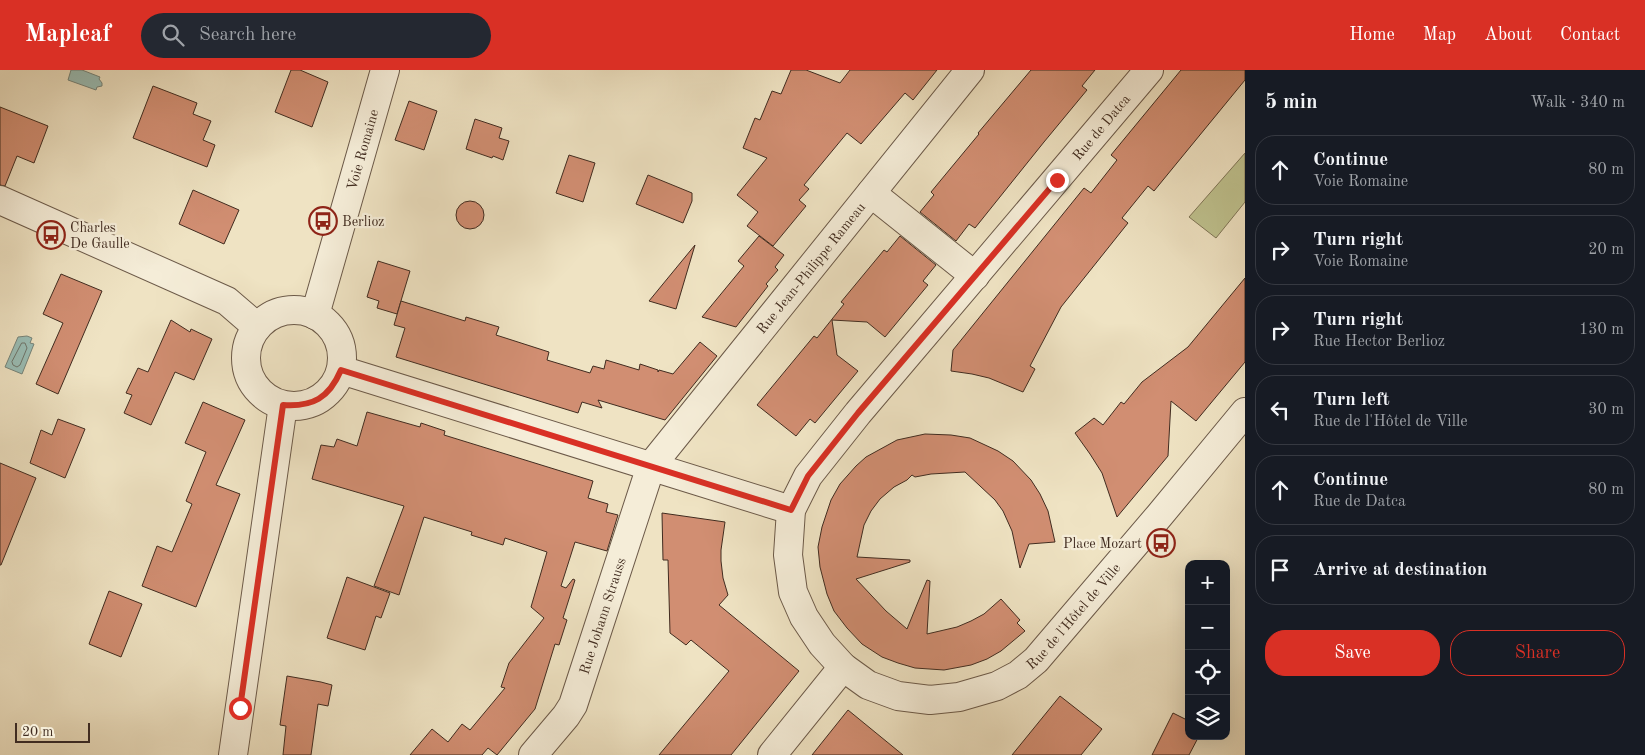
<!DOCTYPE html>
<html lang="en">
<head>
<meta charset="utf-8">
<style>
	body { margin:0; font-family:"Old Standard TT",serif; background:#242831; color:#f1f3f6 }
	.controls { position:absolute; right:15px; bottom:15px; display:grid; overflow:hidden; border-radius:10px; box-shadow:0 5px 20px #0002 }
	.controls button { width:45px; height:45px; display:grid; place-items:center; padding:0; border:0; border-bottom:1px solid #363941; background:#171b24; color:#f1f3f6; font:25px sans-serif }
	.scale { position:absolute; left:15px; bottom:12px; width:75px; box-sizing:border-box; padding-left:5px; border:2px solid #412c20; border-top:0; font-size:14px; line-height:18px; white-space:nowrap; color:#412c20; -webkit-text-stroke:4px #f5edd8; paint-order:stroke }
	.stop { position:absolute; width:15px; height:15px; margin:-11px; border:4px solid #d93025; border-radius:50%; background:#fff }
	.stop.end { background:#d93025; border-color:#fff; box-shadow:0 1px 5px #0008 }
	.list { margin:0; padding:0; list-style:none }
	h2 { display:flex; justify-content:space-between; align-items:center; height:65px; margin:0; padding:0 20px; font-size:21px }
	h2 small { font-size:16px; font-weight:400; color:#9ea1a6 }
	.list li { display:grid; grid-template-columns:32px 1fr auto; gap:15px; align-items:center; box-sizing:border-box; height:70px; margin:0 10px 10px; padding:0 10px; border:1px solid #363941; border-radius:20px }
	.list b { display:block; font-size:19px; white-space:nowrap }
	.list p { margin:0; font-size:16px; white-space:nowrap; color:#9ea1a6 }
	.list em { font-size:16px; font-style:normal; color:#9ea1a6 }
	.actions { display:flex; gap:10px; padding:15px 20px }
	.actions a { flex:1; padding:11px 0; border:1px solid #d93025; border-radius:20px; text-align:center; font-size:18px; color:#d93025 }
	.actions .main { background:#d93025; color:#fff }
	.icon { flex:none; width:28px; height:28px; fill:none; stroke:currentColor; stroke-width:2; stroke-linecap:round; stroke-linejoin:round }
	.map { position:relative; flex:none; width:1245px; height:685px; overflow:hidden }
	header { display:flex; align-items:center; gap:30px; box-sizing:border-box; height:70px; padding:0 25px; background:#d93025; color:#fff }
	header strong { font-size:24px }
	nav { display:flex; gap:28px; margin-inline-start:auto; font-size:18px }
	.search { width:350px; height:45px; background:#242831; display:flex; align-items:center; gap:12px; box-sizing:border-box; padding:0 18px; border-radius:28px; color:#9ea1a6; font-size:19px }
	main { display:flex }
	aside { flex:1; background:#171b24 }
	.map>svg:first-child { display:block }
</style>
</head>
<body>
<header>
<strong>Mapleaf</strong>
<div class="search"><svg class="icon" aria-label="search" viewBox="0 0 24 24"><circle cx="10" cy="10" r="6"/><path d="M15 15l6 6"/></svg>Search here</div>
<nav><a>Home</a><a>Map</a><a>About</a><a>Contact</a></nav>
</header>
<main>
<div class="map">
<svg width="1245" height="685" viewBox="0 0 1245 685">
	<rect width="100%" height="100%" fill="#efe3c3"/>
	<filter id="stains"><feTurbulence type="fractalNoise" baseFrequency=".004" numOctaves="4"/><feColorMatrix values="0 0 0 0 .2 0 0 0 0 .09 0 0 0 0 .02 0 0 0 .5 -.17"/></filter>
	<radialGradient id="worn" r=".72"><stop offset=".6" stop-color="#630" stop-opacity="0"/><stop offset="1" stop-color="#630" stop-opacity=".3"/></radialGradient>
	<path fill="#bfc28f" stroke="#807758" d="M1245,83v49l-29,36 -27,-21z"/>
	<g fill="#9abeb6" stroke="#76847a">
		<path d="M71,0h11l18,7 -1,2 3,4v3l-5,1 -1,3 -28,-10z"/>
		<path d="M27,266l5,2 -2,5 4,1 -12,30 -17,-7 13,-30z"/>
	</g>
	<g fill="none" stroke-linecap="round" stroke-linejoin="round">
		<path stroke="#6e756b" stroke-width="1" d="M22,273h3l2,5 -7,17 -3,2 -4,-2 -1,-3z"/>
	</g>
	<g fill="#d18e72" stroke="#412c20">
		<path d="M291,0h9l28,12 -16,45 -37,-15z"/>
		<path d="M791,0h15l34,13 10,-13h87l-24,30 -8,-7 -44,51 -14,-11 -43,52 5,4 -10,11 7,6 -33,40 -26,-20 11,-14 -21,-17 30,-37 -24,-10 12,-30 5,2 12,-29 9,3z"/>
		<path d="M1031,0h64l-13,16 5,4 -43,52 -69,86 -6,-4 -13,17 -36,-29 14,-17 -3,-3 48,-58 -1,-1z"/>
		<path d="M1181,0h64v10l-91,111 -6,-5 -26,32 6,5 -67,84 -31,59 5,3 -12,23 -34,-14 -17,-4 -21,-3 2,-21 131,-162 7,5 26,-33 -6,-5z"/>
		<path d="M153,16l44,17 -4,11 18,7 -8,19 12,5 -8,22 -74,-29z"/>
		<path d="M409,31l28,10 -13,39 -29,-10z"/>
		<path d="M0,37l48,19 -14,37 -17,-7 -12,30 -5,-1z"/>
		<path d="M475,49l27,9 -3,10 10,3 -6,19 -10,-4 -1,2 -26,-9z"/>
		<path d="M569,85l26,8 -12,39 -27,-9z"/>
		<path d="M648,105l44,18v8l-9,22 -47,-19z"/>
		<path d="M193,120l46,20 -15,34 -45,-20z"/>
		<circle cx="470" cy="145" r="14"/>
		<path d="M759,166l25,19 -9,12 3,3 -12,14 2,2 -32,41 -34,-10 42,-51 -6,-5z"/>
		<path d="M900,166l36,29 -13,16 5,4 -43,52 -18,-15 -35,-2 5,35 21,16 -43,52 -5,-4 -14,17 -39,-31 57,-69 3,2 27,-34 -3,-2 43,-52 3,2z"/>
		<path d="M695,175l-19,64 -27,-8z"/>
		<path d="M378,191l32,10 -13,43 -20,-6 2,-7 -12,-4z"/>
		<path d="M61,204l41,17 -44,103 -22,-10 27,-61 -20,-9z"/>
		<path d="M1245,208v84l-49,59 -25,-20 -3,55 -51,61 -15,-44 -12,-19 -15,-21 19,-15 9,7 18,-23 3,2 18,-22 46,-35z"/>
		<path d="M401,231l64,20 1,-4 33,10 -3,8 53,17 -2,8 43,13 3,-7 11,3 2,-9 33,10 1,-6 18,6v2l1,-2 14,4 27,-32 17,14 -52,64 -67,-20 4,8 -20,-6 -4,11 -182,-56 9,-29 -11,-3z"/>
		<path d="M171,250l19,12 1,-3 21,10 -18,41 -19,-8 -24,53 -27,-12 8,-18 -6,-2 12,-25 10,4z"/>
		<path d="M203,332l42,18 -29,65 24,9 -44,113 -54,-21 15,-40 15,6 20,-48 -6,-3 20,-49 -21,-9z"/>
		<path d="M367,342l53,15 1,-4 24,8 -1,4 149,46 -5,17 20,6 -2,8 12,3 -11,36 -32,-9 -14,44 5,2 7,-9 2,1 -12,38 4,2 -8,25 -4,-1 -20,65 -38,46 -9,-7 -6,7h-72l22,-26 16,13 14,-18 8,6 35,-42 -4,-1 8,-24 35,-45 -13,-11 16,-55 -42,-14 -2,7 -32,-10 1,-3 -48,-15 -25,78 -25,-9 30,-80 -92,-27 9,-34 13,2 3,-8 20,7z"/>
		<path d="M58,349l27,10 -20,49 -35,-15 11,-33 11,5z"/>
		<path d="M925,364l26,1 19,3 28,13 15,10 18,19 9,14 8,17 7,31 -26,2 -9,24 -8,-37 -9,-20 -8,-11 -30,-28 -34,2 -16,3 -3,-2 -5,5 -13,7 -14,12 -9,12 -7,14 -7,32 53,3v2l-54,17 30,32 21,18 20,-49 3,1 -3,53 30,-7 14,-6 13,-7 17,-15 19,21 -3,3 8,8 -24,20 -14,8 -16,6 -27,5 -29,-2 -17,-5 -16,-6 -20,-13 -15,-16 -13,-17 -7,-17 -7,-27 -2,-20 4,-20 9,-27 9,-16 16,-18 10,-9 31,-17z"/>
		<path d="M0,393l36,15 -35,87h-1z"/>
		<path d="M662,443l63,9 -4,28v11l2,17 5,17 -9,10 80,66 -68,84h-72l70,-84 -38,-31 -5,5 -16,-12 -2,-73h-5z"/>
		<path d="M347,507l43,16 -9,25 -5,-2 -11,34 -38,-12z"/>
		<path d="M109,521l33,13 -21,53 -32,-13z"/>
		<path d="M287,606l34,6 11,3 -4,21 -10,-2 -7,51h-28l3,-29 -6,-1z"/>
		<path d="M1060,626l42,33 -21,26h-69z"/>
		<path d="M848,640l55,45h-91z"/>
		<path d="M1173,643l16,8v15h10l-10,19h-37z"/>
	</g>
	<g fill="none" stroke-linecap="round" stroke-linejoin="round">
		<defs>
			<g id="minor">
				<path id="s1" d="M1149,0l-291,343 -50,63 -17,34 -3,45 5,37 11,25 18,27 21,23 25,18 30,11 32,4 29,-3 38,-11 21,-11 18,-15 123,-144 86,-104"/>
				<path d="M871,123l104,83"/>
				<path d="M0,130l227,101 30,26"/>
				<circle cx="294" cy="288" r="48"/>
				<path id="s2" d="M315,245l70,-245"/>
				<path d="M341,300l450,140"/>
				<path d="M233,685l50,-350"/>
				<path id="s3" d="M533,685l33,-39 7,-11 78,-239 319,-396"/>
				<path d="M772,685l71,-88"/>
			</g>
		</defs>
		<use href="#minor" stroke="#6c5a49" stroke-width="30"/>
		<use href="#minor" stroke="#f5edd8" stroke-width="28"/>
	</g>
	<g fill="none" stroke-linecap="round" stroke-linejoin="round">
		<path stroke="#d93025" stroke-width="6" d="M240,638l43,-303c30,2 46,-7 58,-35l450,140 17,-34 50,-63 199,-233"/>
	</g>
	<defs>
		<symbol id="bus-ring" viewBox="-11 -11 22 22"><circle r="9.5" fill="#f5edd8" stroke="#8f2418" stroke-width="1.5"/><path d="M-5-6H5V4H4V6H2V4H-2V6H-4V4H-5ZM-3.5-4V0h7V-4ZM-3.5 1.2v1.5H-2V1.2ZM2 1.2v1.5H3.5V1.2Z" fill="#8f2418"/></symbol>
	</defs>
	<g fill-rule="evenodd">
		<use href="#bus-ring" x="307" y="135" width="32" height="32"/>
		<use href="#bus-ring" x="35" y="149" width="32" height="32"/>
		<use href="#bus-ring" x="1145" y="457" width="32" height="32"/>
	</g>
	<g text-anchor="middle" stroke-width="4.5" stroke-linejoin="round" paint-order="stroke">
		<g font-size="14" fill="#412c20" stroke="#f5edd8">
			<text transform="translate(1101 57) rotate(-50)" y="5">Rue de Datca</text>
			<text dy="5" stroke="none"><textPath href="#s2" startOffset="172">Voie Romaine</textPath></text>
			<text dy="5" stroke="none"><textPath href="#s3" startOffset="570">Rue Jean-Philippe Rameau</textPath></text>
			<text dy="5" stroke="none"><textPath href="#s3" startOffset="158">Rue Johann Strauss</textPath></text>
			<text dy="5" stroke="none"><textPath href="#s1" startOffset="1010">Rue de l'Hôtel de Ville</textPath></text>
		</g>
		<g font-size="14" fill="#412c20" stroke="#f5edd8" text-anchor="start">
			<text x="342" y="156">Berlioz</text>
			<text x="70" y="162">Charles<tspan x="70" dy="16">De Gaulle</tspan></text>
			<text x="1142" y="478" text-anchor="end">Place Mozart</text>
		</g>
	</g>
	<rect width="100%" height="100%" filter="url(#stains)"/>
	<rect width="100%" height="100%" fill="url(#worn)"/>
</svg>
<div class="controls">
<button>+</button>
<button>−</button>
<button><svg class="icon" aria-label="locate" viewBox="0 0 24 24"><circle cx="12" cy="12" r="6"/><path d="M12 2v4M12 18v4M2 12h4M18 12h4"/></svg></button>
<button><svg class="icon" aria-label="layers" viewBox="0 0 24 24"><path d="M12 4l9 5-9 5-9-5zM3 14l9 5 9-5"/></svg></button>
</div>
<div class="scale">20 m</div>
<div class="stop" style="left:240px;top:638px"></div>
<div class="stop end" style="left:1057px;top:110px"></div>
</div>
<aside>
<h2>5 min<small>Walk · 340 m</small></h2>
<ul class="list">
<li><svg class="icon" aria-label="ahead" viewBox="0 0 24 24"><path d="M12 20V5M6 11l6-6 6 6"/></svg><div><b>Continue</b><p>Voie Romaine</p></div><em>80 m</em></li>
<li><svg class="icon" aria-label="right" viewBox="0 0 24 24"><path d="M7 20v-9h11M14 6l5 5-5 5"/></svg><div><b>Turn right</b><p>Voie Romaine</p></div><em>20 m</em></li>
<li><svg class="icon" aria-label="right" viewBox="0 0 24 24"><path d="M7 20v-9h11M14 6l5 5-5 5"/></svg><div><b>Turn right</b><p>Rue Hector Berlioz</p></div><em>130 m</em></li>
<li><svg class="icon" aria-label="left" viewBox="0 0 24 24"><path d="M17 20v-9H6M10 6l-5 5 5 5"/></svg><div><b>Turn left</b><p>Rue de l'Hôtel de Ville</p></div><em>30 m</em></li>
<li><svg class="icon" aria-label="ahead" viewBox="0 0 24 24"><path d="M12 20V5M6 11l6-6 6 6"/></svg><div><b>Continue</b><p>Rue de Datca</p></div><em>80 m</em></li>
<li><svg class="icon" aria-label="arrive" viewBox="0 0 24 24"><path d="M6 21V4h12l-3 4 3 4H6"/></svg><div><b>Arrive at destination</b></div></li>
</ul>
<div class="actions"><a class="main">Save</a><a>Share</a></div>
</aside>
</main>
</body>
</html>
